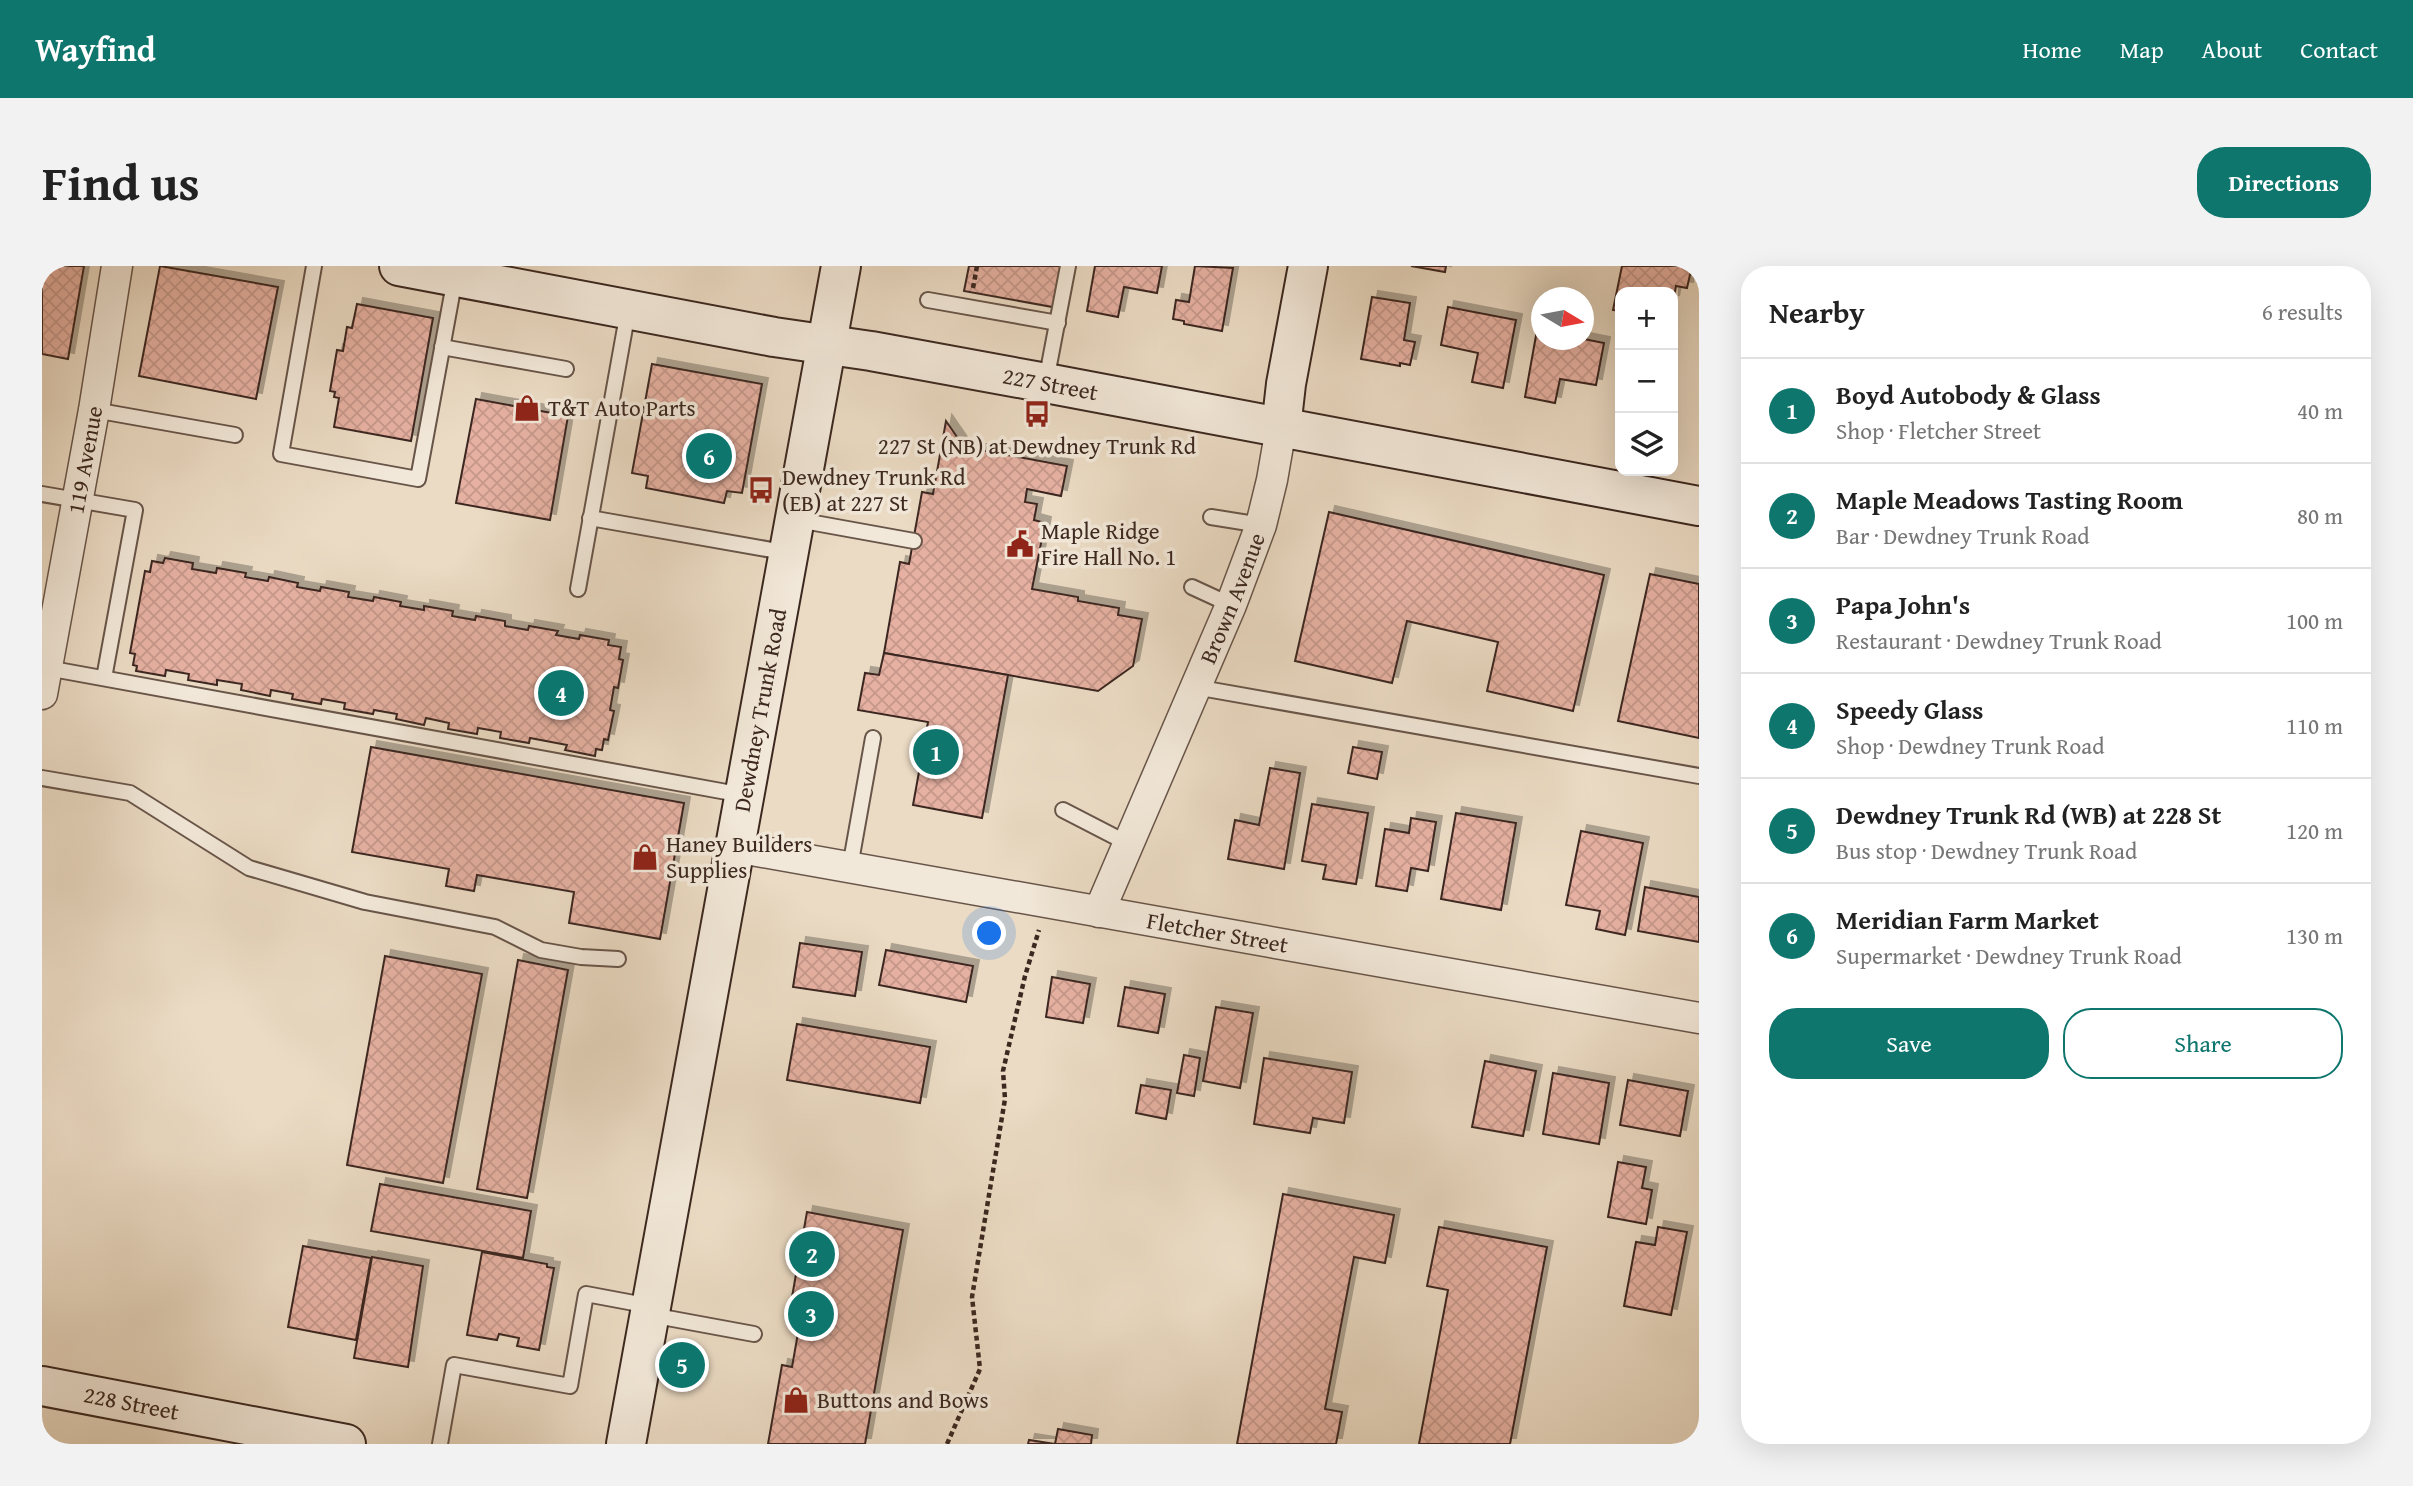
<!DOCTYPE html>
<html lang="en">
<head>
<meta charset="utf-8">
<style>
	body { margin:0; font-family:"Gentium Book Plus",serif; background:#f2f2f2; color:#222 }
	.controls { position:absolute; right:21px; top:21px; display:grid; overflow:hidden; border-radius:14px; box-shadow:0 7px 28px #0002 }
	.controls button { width:63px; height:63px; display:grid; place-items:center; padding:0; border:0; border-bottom:2px solid #e0e0e0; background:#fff; color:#222; font:35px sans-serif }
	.compass { position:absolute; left:1489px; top:21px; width:63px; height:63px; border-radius:50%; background:#fff; box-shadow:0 7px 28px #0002; rotate:100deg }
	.you { position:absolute; left:948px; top:668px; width:24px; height:24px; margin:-18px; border:5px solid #fff; border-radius:50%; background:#1a73e8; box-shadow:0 0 0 10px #1a73e833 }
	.badge { display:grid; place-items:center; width:46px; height:46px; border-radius:50%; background:#0f766e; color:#fff; font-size:23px; font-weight:700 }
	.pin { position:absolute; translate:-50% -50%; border:4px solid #fff; box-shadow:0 2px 7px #0006 }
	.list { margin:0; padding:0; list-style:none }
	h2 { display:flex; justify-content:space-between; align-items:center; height:91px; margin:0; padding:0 28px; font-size:30px }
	h2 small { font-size:23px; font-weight:400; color:#767676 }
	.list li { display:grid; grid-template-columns:46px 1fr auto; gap:21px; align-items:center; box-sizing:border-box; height:105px; padding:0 28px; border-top:2px solid #e0e0e0 }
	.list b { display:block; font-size:26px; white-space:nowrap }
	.list p { margin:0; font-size:23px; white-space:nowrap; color:#767676 }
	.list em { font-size:23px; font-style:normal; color:#767676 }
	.actions { display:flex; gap:14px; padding:21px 28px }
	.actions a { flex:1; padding:16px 0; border:2px solid #0f766e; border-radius:28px; text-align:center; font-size:24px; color:#0f766e }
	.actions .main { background:#0f766e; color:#fff }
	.icon { flex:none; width:38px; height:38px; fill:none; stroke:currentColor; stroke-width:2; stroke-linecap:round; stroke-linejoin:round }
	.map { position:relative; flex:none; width:1657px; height:1178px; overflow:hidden; border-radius:28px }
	header { display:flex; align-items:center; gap:42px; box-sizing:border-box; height:98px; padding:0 35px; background:#0f766e; color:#fff }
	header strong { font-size:33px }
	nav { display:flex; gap:38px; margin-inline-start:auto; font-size:24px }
	.intro { display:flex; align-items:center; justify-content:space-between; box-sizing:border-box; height:168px; padding:0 42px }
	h1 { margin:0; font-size:49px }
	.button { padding:18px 32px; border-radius:28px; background:#0f766e; color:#fff; font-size:24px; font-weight:700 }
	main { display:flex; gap:42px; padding:0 42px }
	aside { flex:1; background:#fff; border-radius:28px; box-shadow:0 7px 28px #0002 }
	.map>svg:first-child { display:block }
</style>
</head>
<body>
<header>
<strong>Wayfind</strong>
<nav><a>Home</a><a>Map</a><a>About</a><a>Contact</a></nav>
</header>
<div class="intro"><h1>Find us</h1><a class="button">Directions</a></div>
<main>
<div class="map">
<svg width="1657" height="1178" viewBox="0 0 1657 1178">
	<defs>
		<pattern id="building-cross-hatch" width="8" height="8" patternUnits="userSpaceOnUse" patternTransform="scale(1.75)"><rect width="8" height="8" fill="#e6b1a2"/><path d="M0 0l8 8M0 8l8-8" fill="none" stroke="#c6988b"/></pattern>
		<filter id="shadow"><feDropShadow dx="6" dy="-6" stdDeviation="0" flood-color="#0004"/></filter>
	</defs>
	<rect width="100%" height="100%" fill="#ebdbc4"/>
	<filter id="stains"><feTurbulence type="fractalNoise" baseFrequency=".00286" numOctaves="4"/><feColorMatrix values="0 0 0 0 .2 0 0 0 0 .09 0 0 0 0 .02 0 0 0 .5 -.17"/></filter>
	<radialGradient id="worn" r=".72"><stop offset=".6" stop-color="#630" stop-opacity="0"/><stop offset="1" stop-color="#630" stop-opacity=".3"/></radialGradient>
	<g fill="url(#building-cross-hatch)" stroke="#3c2820" stroke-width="2" filter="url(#shadow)">
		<path d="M0,0h42l-16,93 -26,-5z"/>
		<path d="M118,0l118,21 -22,112 -117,-23z"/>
		<path d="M927,0h97l-8,42 -94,-17z"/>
		<path d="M1053,0h67l-5,27 -33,-6 -6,30 -31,-6z"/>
		<path d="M1153,0l38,2 -11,63 -38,-7v-3l-11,-2 3,-19 13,2z"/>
		<path d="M1369,0h35l-1,6z"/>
		<path d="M1580,0h70l-5,22 -11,-2 -3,16v-10h-53v19l-7,-1z"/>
		<path d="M1330,31l38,6 -6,37 11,2 -5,23 -10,-2v3l-39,-7z"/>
		<path d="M315,38l76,14 -22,123 -77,-14 5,-29 -5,-1 1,-5 -5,-1 7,-41 6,1 4,-24 5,1z"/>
		<path d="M1406,41l68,13 -13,68 -31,-6 6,-29 -37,-8z"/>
		<path d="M1495,64l5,1v9l42,-1 20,4 -8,42 -36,-6 -5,24 -30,-6z"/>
		<path d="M610,98l110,20 -20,109 -15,-2 -3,12 -78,-15 2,-12 -16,-3z"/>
		<path d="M434,133l92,17 -18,104 -94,-17z"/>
		<path d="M904,155l18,26 103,19 -6,30 -34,-7 -2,13 12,2 -3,16 11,3 -13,66 46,8v4l41,7 -1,7 24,4 -9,47 -35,25 -214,-38 16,-91 9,2 13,-72 11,2z"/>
		<path d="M1287,246l275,63 -31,136 -86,-20 11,-49 -91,-21 -15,62 -97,-22z"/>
		<path d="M123,292l28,5 -1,6 24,4 1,-5 29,5 -1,4 23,4 1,-4 29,6 -1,4 23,4 1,-4 28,5 -1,5 25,4 1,-4 27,5 -1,4 24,4v-4l29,5 -1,5 23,4 1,-4 29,5v5l23,4 1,-4 29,5 -2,4 23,4 1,-4 29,5 -1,5 13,2 -2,12 4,1 -5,28 -4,-1 -4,23 4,1 -6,29 -4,-1 -2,11 -6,-1 -1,7 -30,-6 2,-5 -37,-7 -1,5 -29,-5 1,-6 -23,-4 -1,6 -29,-5 1,-6 -23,-5 -2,7 -28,-6 1,-5 -23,-4 -1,4 -29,-5 1,-6 -23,-4 -1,5 -29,-5 1,-5 -22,-4 -1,6 -29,-6 1,-6 -25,-4v5l-29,-5 1,-6 -23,-4 -1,6 -29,-5 1,-5 -4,-1 2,-11 -5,-1 15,-82 5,1 2,-11 11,2z"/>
		<path d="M1608,308l49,10v154l-81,-17z"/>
		<path d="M842,387l124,22 -26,143 -69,-13 15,-83 -70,-12 7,-37 14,2z"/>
		<path d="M329,481l313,56 -24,136 -91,-16 5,-31 -97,-17 -3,16 -28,-5 3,-17 -97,-17z"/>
		<path d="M1311,481l29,5 -5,27 -29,-6z"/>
		<path d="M1228,502l30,5 -16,96 -56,-10 7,-39 24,5z"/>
		<path d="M1270,538l56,9 -12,71 -33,-5 3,-14 -24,-4z"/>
		<path d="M1414,547l60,10 -15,87 -60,-11z"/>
		<path d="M1369,552l25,4 -8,49 -17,-3 -4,23 -31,-5 9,-57 24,4z"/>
		<path d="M1539,565l62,12 -18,92 -29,-6 4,-18 -34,-6z"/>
		<path d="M1603,621l54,10v45l-61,-11z"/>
		<path d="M758,677l62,9 -7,44 -62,-9z"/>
		<path d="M844,684l87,16 -7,36 -87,-17z"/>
		<path d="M343,690l97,18 -39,209 -96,-18z"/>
		<path d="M476,694l50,10 -41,228 -50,-9z"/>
		<path d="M1010,711l38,7 -7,39 -37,-6z"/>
		<path d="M1083,721l40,7 -7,39 -40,-7z"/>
		<path d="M1174,741l37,6 -13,75 -37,-7z"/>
		<path d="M755,758l133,23 -10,56 -133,-23z"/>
		<path d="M1142,789l16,3 -6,38 -17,-3z"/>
		<path d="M1222,792l88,14 -8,51 -31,-5 -3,15 -56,-9z"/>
		<path d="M1443,795l51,10 -13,65 -51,-9z"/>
		<path d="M1511,807l56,10 -10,61 -56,-10z"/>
		<path d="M1586,814l60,11 -8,45 -60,-11z"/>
		<path d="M1099,819l30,5 -5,29 -30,-6z"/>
		<path d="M1576,896l28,5 -4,21 10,2 -6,34 -38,-7z"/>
		<path d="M338,918l151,27 -8,47 -152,-27z"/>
		<path d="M1241,928l111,21 -9,48 -31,-6 -29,152 17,3 -6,32h-99z"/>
		<path d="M765,946l96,18 -38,214h-97l14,-79 10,2 12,-68 -12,-2z"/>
		<path d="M1397,961l108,20 -37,197h-91l29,-154 -21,-4z"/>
		<path d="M1616,961l29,5 -16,83 -47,-9 12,-64 19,3z"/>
		<path d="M261,980l68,12 -15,82 -68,-13z"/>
		<path d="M440,986l65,12v3l7,1 -15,82 -22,-4 2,-8 -20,-4 -2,6 -30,-5z"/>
		<path d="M330,991l51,9 -15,101 -54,-9z"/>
		<path d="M1016,1163l34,6 -1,9h-63l1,-4 26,4z"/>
	</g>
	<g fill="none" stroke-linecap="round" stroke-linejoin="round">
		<defs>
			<g id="lane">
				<path d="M272,0l-33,188 137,25 37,-201"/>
				<path d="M886,34l130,23"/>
				<path d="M400,81l124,22"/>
				<path d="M1004,115l22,-115"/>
				<path d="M52,144l141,25"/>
				<path d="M0,228l93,16 -31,168"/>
				<path d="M1169,251l50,8"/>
				<path d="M548,252l199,35"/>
				<path d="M756,254l116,21"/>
				<path d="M1150,321l39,18"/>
				<path d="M536,323l50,-278"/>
				<path d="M5,402l696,127"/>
				<path d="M1153,421l504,89"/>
				<path d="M0,512l88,15 119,75 116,34 130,25 46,23 40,7 37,2"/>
				<path d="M1021,544l64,33"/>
				<path d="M808,601l23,-129"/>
				<path d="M609,1049l103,19"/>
				<path d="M398,1178l14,-79 116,21 16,-92 64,12"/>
			</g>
			<g id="street">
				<path id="s1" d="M0,428l52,-284 23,-144"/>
				<path id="s2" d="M693,581l964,171"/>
				<path id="s3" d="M1057,646l132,-307 30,-80 11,-45 9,-52"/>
			</g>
			<g id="secondary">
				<path id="s4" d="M357,0l375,71 97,14 175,32 653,123"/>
				<path d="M1239,162l5,-44 22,-118"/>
				<path id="s5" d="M0,1120l304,58"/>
				<path id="s6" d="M584,1178l215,-1178"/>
			</g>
		</defs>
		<use href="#lane" stroke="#685549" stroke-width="18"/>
		<use href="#street" stroke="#685549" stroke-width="33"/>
		<use href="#secondary" stroke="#3c2820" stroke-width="42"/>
		<g stroke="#3c2820" stroke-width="4.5" stroke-dasharray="5 3.5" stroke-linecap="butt">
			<path d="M931,22l4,-22"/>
			<path d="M905,1178l33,-75 -8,-72 33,-198 -2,-28 22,-95 14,-46"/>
		</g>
		<use href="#lane" stroke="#f2e8d9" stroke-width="14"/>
		<use href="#street" stroke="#f2e8d9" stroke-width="30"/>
		<use href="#secondary" stroke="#f2e8d9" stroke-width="38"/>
	</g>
	<defs>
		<symbol id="shop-bare" viewBox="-9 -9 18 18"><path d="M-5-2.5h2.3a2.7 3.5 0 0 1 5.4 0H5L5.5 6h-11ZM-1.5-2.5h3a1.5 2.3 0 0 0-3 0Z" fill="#8f2418" stroke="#f2e8d9" stroke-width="2.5" paint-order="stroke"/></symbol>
		<symbol id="bus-bare" viewBox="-9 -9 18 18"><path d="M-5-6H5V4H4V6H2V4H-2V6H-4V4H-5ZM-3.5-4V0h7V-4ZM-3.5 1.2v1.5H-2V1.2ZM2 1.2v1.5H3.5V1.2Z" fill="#8f2418" stroke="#f2e8d9" stroke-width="2.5" paint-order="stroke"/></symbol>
		<symbol id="civic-bare" viewBox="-9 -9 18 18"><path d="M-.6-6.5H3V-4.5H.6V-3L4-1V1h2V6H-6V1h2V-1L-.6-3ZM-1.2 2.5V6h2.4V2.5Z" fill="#8f2418" stroke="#f2e8d9" stroke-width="2.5" paint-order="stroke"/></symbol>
	</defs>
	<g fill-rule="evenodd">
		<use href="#shop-bare" x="466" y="123" width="38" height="38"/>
		<use href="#bus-bare" x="976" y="129" width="38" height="38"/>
		<use href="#bus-bare" x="700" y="205" width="38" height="38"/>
		<use href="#civic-bare" x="959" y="259" width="38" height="38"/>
		<use href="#shop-bare" x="584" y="572" width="38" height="38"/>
		<use href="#shop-bare" x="735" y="1115" width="38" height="38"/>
	</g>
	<g text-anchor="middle" stroke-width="7" stroke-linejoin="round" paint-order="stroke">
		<g font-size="23" fill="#3c2820" stroke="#f2e8d9">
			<text dy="8" stroke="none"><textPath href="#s4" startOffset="662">227 Street</textPath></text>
			<text dy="8" stroke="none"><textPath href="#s1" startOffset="238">119 Avenue</textPath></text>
			<text dy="8" stroke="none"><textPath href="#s3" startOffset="341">Brown Avenue</textPath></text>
			<text dy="8" stroke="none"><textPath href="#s6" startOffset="746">Dewdney Trunk Road</textPath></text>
			<text dy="8" stroke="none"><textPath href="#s2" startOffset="490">Fletcher Street</textPath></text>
			<text dy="8" stroke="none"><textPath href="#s5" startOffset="91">228 Street</textPath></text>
		</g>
		<g font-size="23" fill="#3c2820" stroke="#f2e8d9" text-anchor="start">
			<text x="506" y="150">T&amp;T Auto Parts</text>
			<text x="995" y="188" text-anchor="middle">227 St (NB) at Dewdney Trunk Rd</text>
			<text x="740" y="219">Dewdney Trunk Rd<tspan x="740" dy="26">(EB) at 227 St</tspan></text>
			<text x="999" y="273">Maple Ridge<tspan x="999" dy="26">Fire Hall No. 1</tspan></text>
			<text x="624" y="586">Haney Builders<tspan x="624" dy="26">Supplies</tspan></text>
			<text x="775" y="1142">Buttons and Bows</text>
		</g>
	</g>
	<rect width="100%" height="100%" filter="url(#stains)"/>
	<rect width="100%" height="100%" fill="url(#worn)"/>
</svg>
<div class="controls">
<button>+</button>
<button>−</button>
<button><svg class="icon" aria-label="layers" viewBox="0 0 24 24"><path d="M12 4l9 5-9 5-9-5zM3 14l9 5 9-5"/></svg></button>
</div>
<svg class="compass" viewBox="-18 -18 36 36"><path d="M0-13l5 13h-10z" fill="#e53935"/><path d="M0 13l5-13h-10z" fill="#767676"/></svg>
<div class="you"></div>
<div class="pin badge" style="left:894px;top:486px">1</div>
<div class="pin badge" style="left:770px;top:988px">2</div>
<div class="pin badge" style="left:769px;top:1048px">3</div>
<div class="pin badge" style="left:519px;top:427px">4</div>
<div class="pin badge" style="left:640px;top:1099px">5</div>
<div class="pin badge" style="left:667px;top:190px">6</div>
</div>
<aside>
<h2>Nearby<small>6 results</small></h2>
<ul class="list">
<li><span class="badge">1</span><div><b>Boyd Autobody &amp; Glass</b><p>Shop · Fletcher Street</p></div><em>40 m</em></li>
<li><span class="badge">2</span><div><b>Maple Meadows Tasting Room</b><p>Bar · Dewdney Trunk Road</p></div><em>80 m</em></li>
<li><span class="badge">3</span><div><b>Papa John's</b><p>Restaurant · Dewdney Trunk Road</p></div><em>100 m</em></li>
<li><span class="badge">4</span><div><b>Speedy Glass</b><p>Shop · Dewdney Trunk Road</p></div><em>110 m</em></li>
<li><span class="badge">5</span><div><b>Dewdney Trunk Rd (WB) at 228 St</b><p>Bus stop · Dewdney Trunk Road</p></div><em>120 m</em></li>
<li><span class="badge">6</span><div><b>Meridian Farm Market</b><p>Supermarket · Dewdney Trunk Road</p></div><em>130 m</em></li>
</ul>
<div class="actions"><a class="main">Save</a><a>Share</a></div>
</aside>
</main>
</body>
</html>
